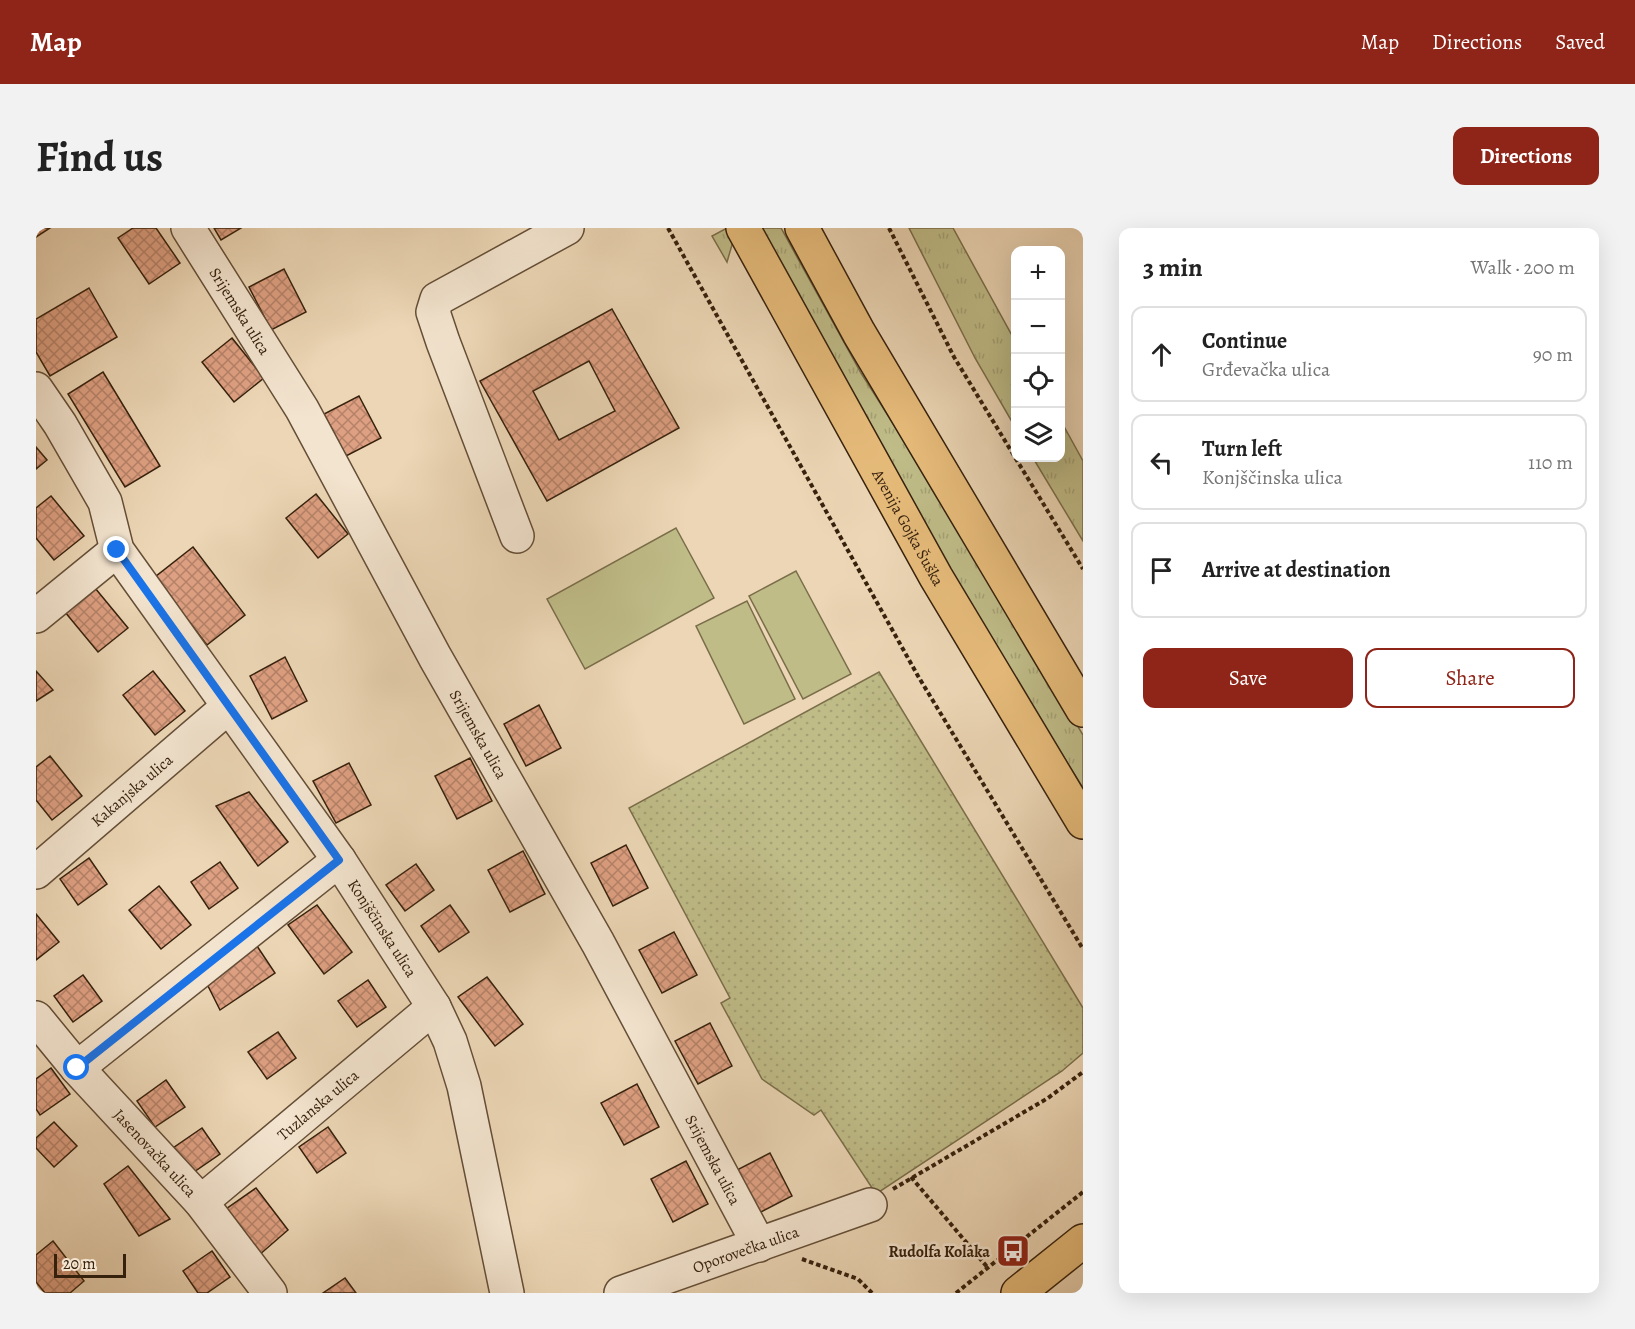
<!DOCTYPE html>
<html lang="en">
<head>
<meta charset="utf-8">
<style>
	body { margin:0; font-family:Alegreya,serif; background:#f2f2f2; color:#222 }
	.controls { position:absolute; right:18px; top:18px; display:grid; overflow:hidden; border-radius:12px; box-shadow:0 6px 24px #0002 }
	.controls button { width:54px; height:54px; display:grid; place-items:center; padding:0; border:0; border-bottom:2px solid #e0e0e0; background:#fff; color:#222; font:30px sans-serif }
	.scale { position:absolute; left:18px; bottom:15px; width:72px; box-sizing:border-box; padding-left:6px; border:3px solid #36210d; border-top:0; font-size:16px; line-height:21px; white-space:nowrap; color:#36210d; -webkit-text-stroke:4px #f3e4cf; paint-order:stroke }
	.stop { position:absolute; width:18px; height:18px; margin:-14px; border:4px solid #1a73e8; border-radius:50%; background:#fff }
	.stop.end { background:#1a73e8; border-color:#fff; box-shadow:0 2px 6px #0008 }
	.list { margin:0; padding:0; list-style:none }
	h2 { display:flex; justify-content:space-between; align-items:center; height:78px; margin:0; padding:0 24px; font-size:26px }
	h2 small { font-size:20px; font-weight:400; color:#767676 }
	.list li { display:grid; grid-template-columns:39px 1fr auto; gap:18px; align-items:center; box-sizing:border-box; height:96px; margin:0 12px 12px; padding:0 12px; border:2px solid #e0e0e0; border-radius:12px }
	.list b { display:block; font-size:22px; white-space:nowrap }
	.list p { margin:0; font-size:20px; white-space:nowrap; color:#767676 }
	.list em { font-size:20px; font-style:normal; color:#767676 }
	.actions { display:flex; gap:12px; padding:18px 24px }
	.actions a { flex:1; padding:14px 0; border:2px solid #8f2418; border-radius:12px; text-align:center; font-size:21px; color:#8f2418 }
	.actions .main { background:#8f2418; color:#fff }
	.icon { flex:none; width:33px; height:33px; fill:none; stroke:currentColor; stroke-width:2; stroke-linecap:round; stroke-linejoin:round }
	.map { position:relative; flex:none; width:1047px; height:1065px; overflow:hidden; border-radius:12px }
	header { display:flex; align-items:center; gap:36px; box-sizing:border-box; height:84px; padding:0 30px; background:#8f2418; color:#fff }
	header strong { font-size:28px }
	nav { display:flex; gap:33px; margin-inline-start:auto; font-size:21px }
	.intro { display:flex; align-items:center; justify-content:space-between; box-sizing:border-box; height:144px; padding:0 36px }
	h1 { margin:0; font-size:42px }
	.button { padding:15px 27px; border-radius:12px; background:#8f2418; color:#fff; font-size:21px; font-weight:700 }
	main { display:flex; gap:36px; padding:0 36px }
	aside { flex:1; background:#fff; border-radius:12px; box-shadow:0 6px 24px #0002 }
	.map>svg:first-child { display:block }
</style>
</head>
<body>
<header>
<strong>Map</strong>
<nav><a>Map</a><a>Directions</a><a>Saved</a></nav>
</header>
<div class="intro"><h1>Find us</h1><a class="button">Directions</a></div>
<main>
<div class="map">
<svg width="1047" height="1065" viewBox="0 0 1047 1065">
	<defs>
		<pattern id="grass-tufts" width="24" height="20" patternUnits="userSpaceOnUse" patternTransform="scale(1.5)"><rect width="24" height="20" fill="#bfbc88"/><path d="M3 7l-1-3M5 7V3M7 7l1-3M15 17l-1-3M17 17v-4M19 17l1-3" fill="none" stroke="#a5a174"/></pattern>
		<pattern id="garden-dots" width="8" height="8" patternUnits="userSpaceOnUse" patternTransform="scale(1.5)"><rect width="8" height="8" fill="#bfbc88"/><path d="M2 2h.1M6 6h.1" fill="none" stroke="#a5a174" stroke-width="1.8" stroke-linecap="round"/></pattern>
		<pattern id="building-cross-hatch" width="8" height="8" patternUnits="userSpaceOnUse" patternTransform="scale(1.5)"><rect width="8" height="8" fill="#dea082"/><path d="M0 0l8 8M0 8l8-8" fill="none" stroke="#b58269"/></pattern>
	</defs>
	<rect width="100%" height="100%" fill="#ecd6b5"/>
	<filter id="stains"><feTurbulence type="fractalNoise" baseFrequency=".00333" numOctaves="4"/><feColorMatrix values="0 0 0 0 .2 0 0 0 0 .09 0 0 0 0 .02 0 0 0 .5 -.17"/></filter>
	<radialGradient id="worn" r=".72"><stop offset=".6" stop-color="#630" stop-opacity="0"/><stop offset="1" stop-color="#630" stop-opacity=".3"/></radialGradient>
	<g fill="url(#grass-tufts)" stroke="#7a6e4a" stroke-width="1.5">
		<path d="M691,0l7,10 -7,24 -15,-26z"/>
		<path d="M722,0h23l80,145 77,121 145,241v53l-134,-215z"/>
		<path d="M873,0h44l62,113v86l-40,-69z"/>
		<path d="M1025,193l22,40v80l-50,-83h27z"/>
	</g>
	<g fill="#bfbc88" stroke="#7a6e4a" stroke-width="1.5">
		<path d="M640,300l38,70 -129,71 -38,-70z"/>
		<path d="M760,343l55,103 -48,25 -54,-103z"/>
		<path d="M711,373l48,98 -51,25 -48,-98z"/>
	</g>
	<path fill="url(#garden-dots)" stroke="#7a6e4a" stroke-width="1.5" d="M843,444l204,336v45l-21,18 -186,123 -55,-84 -7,5 -52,-36 -41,-76 9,-5 -101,-190z"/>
	<g fill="url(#building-cross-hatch)" stroke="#36210d" stroke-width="1.5" fill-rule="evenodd">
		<path d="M0,0h14l-14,9z"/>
		<path d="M97,0h23l24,35 -31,21 -31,-46z"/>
		<path d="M178,0h27l-20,12z"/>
		<path d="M248,41l22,43 -35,18 -22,-43z"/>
		<path d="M53,60l28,49 -67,39 -14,-24v-33z"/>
		<path d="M576,81l67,119 -132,73 -67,-120zM553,133l26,50 -56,29 -26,-49z"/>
		<path d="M196,110l32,40 -30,24 -32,-40z"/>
		<path d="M67,144l57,94 -35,21 -57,-93z"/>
		<path d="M323,168l22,42 -35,18 -22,-42z"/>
		<path d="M0,219l11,13 -11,9z"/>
		<path d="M280,266l32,40 -30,24 -32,-40z"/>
		<path d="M15,268l33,40 -30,24 -18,-22v-30z"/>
		<path d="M157,319l52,68 -38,30 -52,-68z"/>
		<path d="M59,360l33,40 -30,24 -33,-40z"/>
		<path d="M249,429l22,44 -35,18 -22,-43z"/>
		<path d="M0,443l17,19 -17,11z"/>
		<path d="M117,443l32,40 -30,24 -32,-40z"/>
		<path d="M503,477l22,43 -35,18 -22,-42z"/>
		<path d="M14,528l32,40 -30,24 -16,-20v-33z"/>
		<path d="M434,530l22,43 -35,18 -22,-43z"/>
		<path d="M313,535l22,42 -35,18 -23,-42z"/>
		<path d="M213,564l39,50 -30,24 -42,-60z"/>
		<path d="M590,617l22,43 -35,18 -22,-43z"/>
		<path d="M487,623l22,43 -35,18 -22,-42z"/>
		<path d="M53,630l18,26 -29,21 -18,-26z"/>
		<path d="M184,634l18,26 -29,21 -18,-27z"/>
		<path d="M380,636l18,26 -29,21 -19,-26z"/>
		<path d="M123,658l32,39 -30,24 -32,-39z"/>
		<path d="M281,677l35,47 -28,22 -36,-49z"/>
		<path d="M414,677l19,27 -30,20 -18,-26z"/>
		<path d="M0,686l23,28 -23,18z"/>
		<path d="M638,704l23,43 -35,18 -23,-43z"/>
		<path d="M221,718l18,27 -55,37 -14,-28z"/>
		<path d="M47,747l19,26 -29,21 -19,-26z"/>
		<path d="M451,749l36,47 -28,22 -37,-49z"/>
		<path d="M332,752l18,27 -29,20 -19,-26z"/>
		<path d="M674,795l22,43 -34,18 -23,-43z"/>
		<path d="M242,804l18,26 -29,21 -19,-27z"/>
		<path d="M15,840l19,26 -30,21 -4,-6v-30z"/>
		<path d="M130,852l19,27 -30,20 -18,-26z"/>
		<path d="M601,856l22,43 -35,18 -23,-42z"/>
		<path d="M18,894l23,24 -23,21 -18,-19v-10z"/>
		<path d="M292,899l18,26 -29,20 -18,-26z"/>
		<path d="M166,900l18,26 -29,20 -18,-26z"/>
		<path d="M734,925l22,43 -35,18 -22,-43z"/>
		<path d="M650,933l22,43 -35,18 -22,-43z"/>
		<path d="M92,938l42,53 -31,17 -35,-52z"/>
		<path d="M220,960l32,42 -30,26 -32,-47z"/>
		<path d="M17,1013l31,40 -14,12h-25l-9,-11v-27z"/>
		<path d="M176,1023l18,26 -23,16h-9l-15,-22z"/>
		<path d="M309,1050l11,15h-33z"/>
	</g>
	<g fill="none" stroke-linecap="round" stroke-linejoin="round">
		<defs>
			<g id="minor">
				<path id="s1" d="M152,0l114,181 133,248 163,286 161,302"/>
				<path id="s2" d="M0,161l24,35 45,78 12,48 222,310 95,147 16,34 14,45 43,207"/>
				<path d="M481,308l-74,-194 -10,-30 4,-13 130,-71"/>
				<path d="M0,388l81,-66"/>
				<path id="s3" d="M0,644l192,-165"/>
				<path id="s4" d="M0,790l41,50 124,134 69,91"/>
				<path d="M41,840l262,-208"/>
				<path id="s5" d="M165,974l233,-195"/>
				<path id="s6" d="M585,1065l249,-88"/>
			</g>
			<g id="major">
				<path id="s7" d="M707,0l193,349 147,245"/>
				<path d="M766,0l57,105 224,377"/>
				<path d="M982,1065l65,-52"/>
			</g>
		</defs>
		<use href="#minor" stroke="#644e37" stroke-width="36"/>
		<use href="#major" stroke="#36210d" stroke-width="36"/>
		<g stroke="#36210d" stroke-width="4" stroke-dasharray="4.5 3" stroke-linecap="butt">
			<path d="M632,0l250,448 165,273"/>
			<path d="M853,0l65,129 129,212"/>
			<path d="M875,949l77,91"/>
			<path d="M857,961l155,-91 35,-26"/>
			<path d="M766,1031l56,20 14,14"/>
			<path d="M920,1065l127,-101"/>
		</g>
		<use href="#minor" stroke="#f3e4cf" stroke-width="33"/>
		<use href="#major" stroke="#e6bb7a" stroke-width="33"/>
	</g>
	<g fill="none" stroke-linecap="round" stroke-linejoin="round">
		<path stroke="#1a73e8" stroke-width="8" d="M41,840l262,-208 -222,-310"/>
	</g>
	<defs>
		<symbol id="bus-square" viewBox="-11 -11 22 22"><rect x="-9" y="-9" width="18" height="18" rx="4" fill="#8f2418" stroke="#f3e4cf"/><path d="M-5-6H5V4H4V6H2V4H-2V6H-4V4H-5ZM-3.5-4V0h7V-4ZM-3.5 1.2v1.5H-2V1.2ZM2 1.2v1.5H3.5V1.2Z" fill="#fff"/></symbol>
	</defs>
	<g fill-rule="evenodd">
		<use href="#bus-square" x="958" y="1004" width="38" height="38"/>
	</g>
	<g text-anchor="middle" stroke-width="5" stroke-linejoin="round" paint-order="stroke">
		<g font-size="16" fill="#36210d" stroke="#f3e4cf">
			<text dy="6" stroke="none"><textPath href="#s1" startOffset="98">Srijemska ulica</textPath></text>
			<text dy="6" stroke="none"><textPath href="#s7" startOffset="342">Avenija Gojka Šuška</textPath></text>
			<text dy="6" stroke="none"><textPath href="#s1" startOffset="584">Srijemska ulica</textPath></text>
			<text dy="6" stroke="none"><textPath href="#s3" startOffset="126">Kakanjska ulica</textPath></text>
			<text dy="6" stroke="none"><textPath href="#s2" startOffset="644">Konjščinska ulica</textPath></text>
			<text dy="6" stroke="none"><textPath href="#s5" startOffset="152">Tuzlanska ulica</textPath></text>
			<text dy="6" stroke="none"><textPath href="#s4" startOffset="180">Jasenovačka ulica</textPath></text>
			<text dy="6" stroke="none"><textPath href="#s1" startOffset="1070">Srijemska ulica</textPath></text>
			<text dy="6" stroke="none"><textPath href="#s6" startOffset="132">Oporovečka ulica</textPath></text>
		</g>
		<g font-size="16" font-weight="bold" fill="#36210d" stroke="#f3e4cf" text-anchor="end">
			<text x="954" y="1029">Rudolfa Kolaka</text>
		</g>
	</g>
	<rect width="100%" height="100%" filter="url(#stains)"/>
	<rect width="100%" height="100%" fill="url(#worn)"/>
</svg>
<div class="controls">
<button>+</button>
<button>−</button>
<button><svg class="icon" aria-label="locate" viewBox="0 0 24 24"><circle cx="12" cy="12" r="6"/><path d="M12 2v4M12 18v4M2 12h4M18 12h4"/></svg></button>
<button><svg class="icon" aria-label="layers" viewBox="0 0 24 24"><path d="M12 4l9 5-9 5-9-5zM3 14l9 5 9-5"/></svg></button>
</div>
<div class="scale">20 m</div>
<div class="stop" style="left:41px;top:840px"></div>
<div class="stop end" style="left:81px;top:322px"></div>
</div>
<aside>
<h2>3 min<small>Walk · 200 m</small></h2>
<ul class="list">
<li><svg class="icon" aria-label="ahead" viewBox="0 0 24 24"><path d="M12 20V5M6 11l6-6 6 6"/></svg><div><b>Continue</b><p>Grđevačka ulica</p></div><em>90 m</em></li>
<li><svg class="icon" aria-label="left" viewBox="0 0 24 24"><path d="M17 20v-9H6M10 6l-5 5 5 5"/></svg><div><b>Turn left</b><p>Konjščinska ulica</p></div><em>110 m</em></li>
<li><svg class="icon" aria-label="arrive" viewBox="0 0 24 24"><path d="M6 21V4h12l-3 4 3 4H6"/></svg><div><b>Arrive at destination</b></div></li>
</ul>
<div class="actions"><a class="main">Save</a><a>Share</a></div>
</aside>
</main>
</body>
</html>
